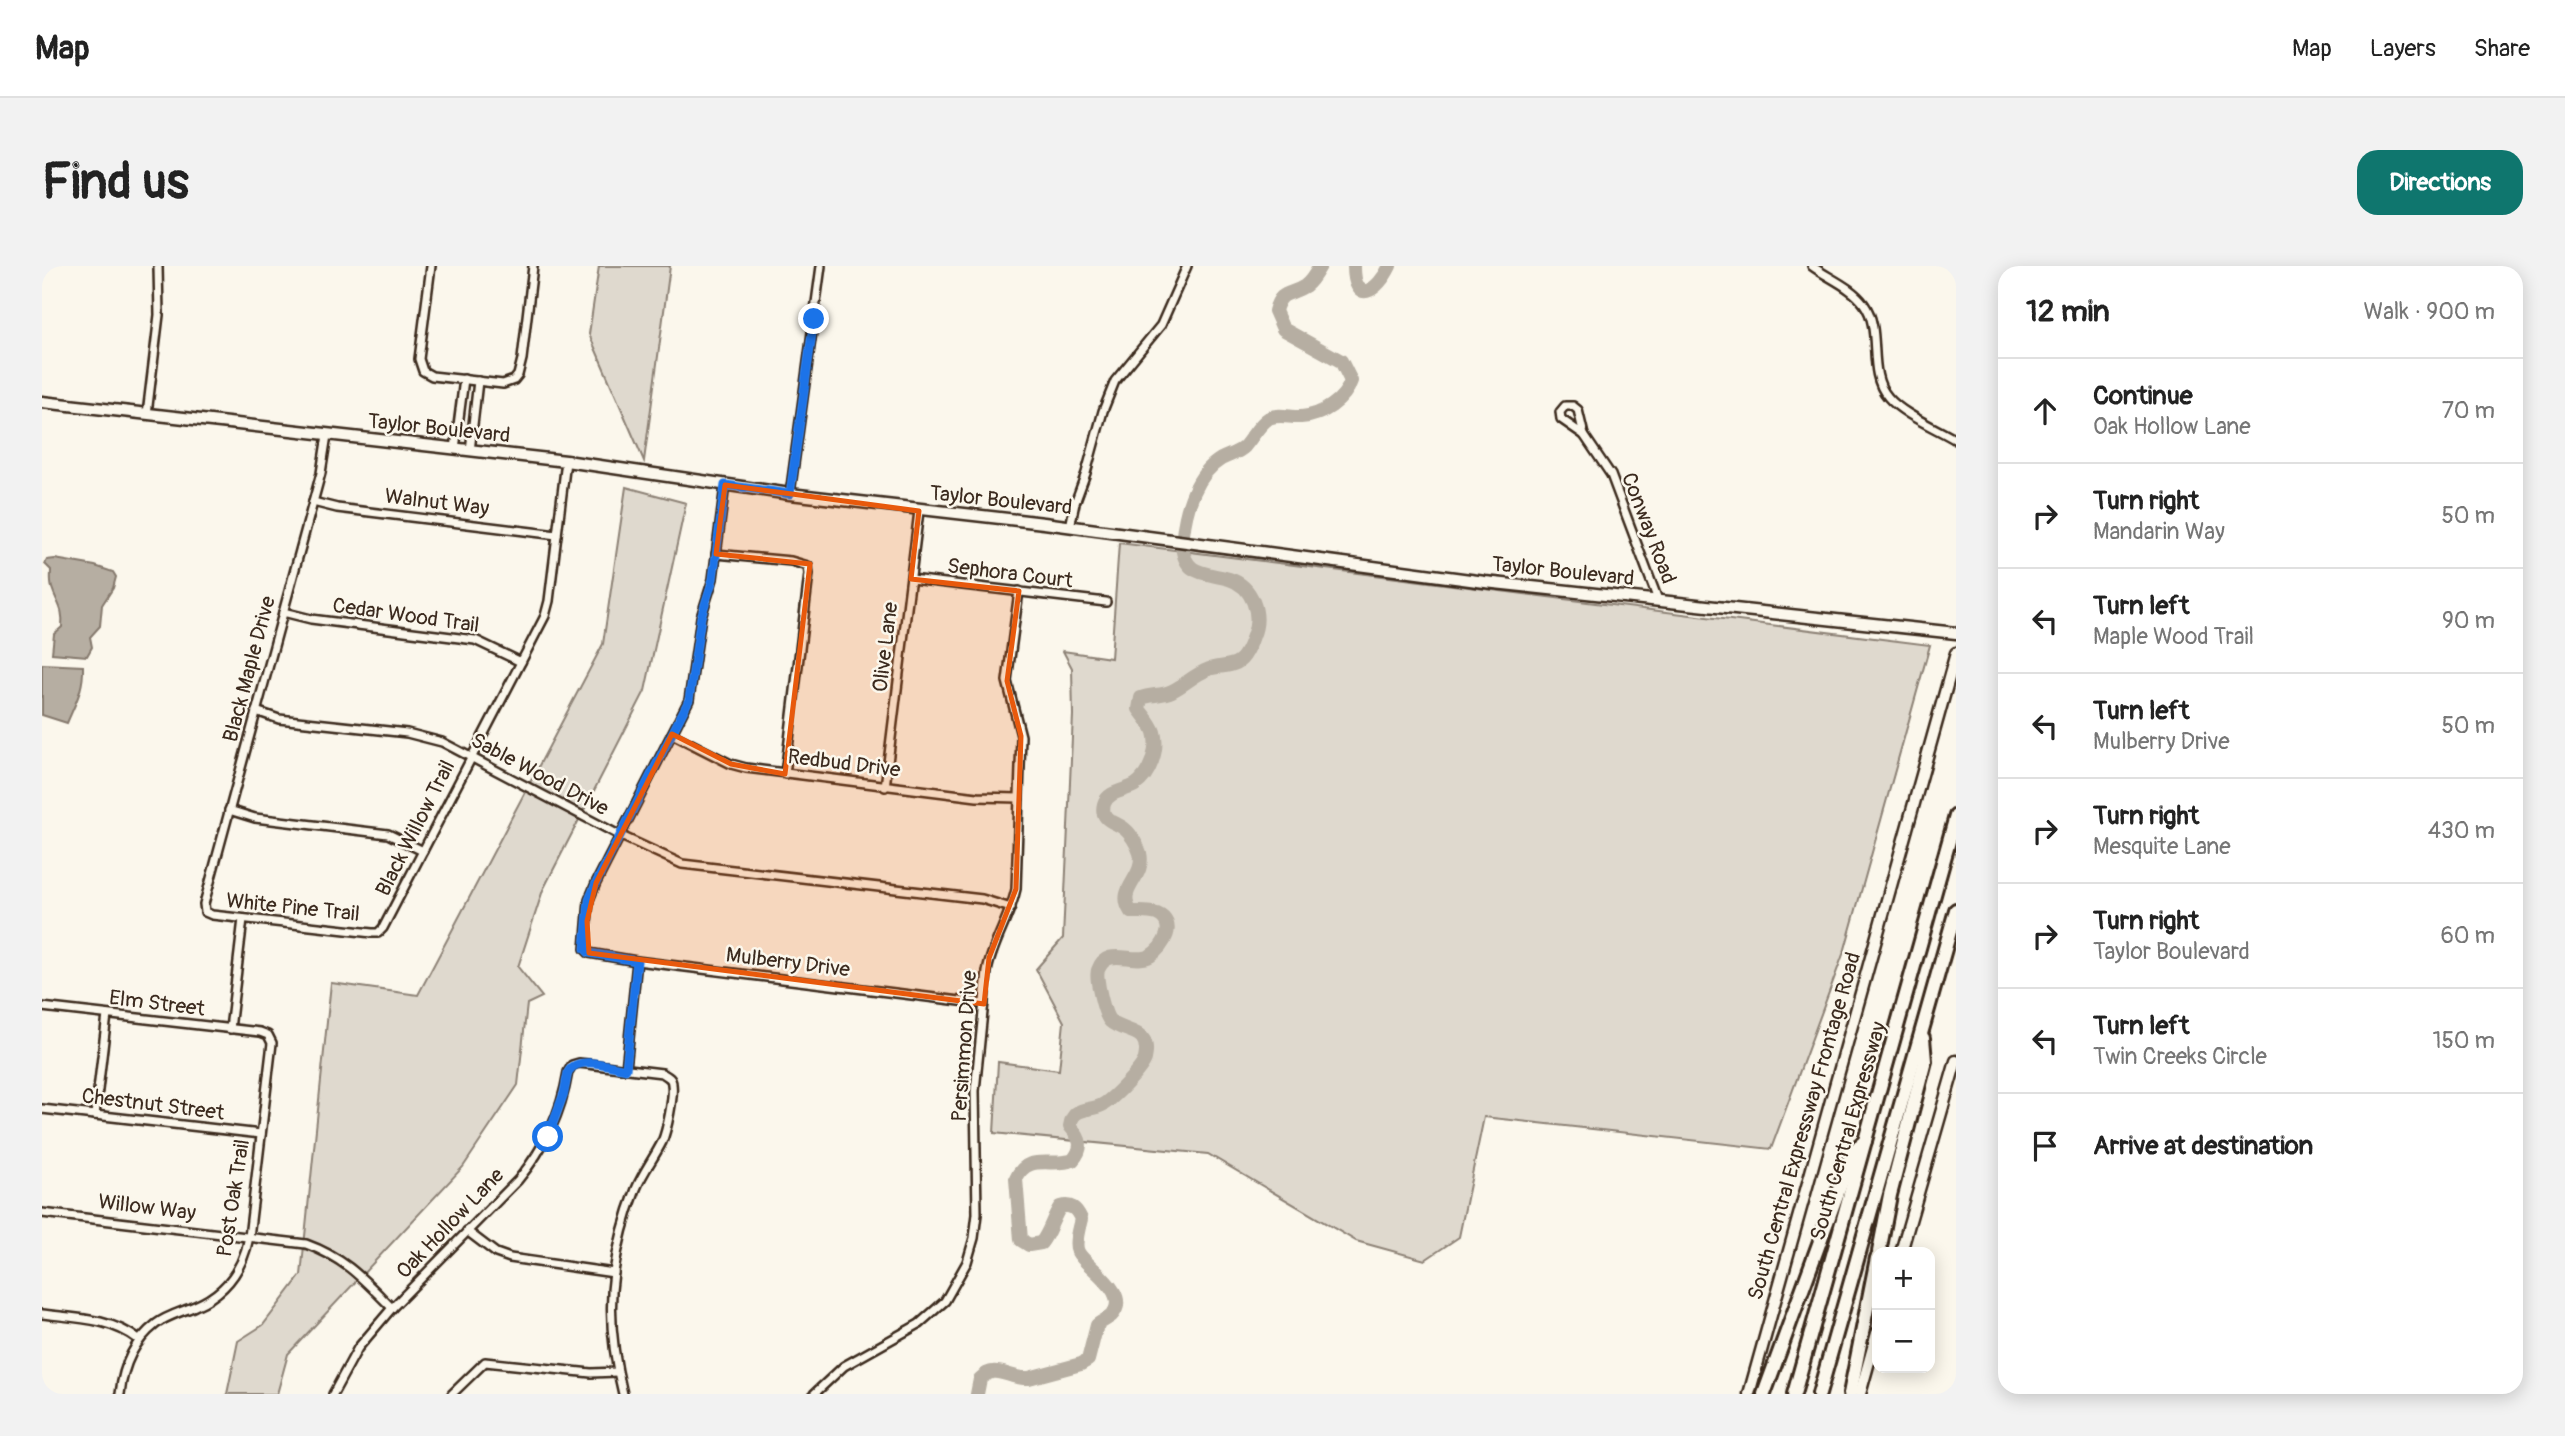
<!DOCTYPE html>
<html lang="en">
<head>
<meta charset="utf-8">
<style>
	body { margin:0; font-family:Pangolin,sans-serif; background:#f2f2f2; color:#222 }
	.controls { position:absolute; right:21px; bottom:21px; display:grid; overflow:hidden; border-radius:14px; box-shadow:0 4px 18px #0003 }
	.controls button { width:63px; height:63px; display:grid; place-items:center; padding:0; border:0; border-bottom:2px solid #e0e0e0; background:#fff; color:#222; font:35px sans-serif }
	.stop { position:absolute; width:21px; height:21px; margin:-16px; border:5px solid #1a73e8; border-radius:50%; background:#fff }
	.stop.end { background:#1a73e8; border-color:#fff; box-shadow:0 2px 7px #0008 }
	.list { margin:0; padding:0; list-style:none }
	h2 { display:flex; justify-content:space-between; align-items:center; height:91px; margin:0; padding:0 28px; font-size:30px }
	h2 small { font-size:23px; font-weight:400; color:#767676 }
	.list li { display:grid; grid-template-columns:46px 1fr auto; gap:21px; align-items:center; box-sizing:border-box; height:105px; padding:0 28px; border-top:2px solid #e0e0e0 }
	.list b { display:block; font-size:26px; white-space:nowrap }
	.list p { margin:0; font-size:23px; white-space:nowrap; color:#767676 }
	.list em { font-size:23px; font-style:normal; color:#767676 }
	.icon { flex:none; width:38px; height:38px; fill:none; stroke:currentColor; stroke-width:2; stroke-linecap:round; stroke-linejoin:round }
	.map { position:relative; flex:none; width:1914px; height:1128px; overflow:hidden; border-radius:21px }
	header { display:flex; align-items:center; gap:42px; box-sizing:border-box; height:98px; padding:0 35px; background:#fff; border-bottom:2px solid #e0e0e0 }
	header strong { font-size:33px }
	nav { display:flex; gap:38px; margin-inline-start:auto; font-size:24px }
	.intro { display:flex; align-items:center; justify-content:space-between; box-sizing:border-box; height:168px; padding:0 42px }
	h1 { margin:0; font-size:49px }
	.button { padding:18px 32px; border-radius:21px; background:#0f766e; color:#fff; font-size:24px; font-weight:700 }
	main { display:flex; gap:42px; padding:0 42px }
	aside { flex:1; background:#fff; border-radius:21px; box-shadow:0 4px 18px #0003 }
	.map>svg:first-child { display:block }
</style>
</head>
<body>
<header>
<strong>Map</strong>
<nav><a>Map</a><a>Layers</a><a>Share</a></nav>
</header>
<div class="intro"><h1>Find us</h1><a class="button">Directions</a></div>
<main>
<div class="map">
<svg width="1914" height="1128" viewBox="0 0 1914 1128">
	<rect width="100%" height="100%" fill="#fbf7ec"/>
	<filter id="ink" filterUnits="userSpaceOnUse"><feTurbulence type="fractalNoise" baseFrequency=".0143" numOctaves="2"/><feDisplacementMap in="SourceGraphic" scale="14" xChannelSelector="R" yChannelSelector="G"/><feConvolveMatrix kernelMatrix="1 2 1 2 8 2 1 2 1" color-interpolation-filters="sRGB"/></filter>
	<g filter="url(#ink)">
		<g fill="#dfd9ce" stroke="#8d8276" stroke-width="2">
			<path d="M557,0h71l-26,195 -55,-127z"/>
			<path d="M584,221l60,16 -41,188 -102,199 -25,77 24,30 -15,7 -9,81 -55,82 -175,187 -11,40h-50l11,-53 25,-16 38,-50 30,-292 87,12 185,-351z"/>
			<path d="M1077,277l811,102 -85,304 -74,200 -287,-32 -25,120 -34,23 -69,-19 -148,-87 -214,-21 4,-71 61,8 5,-48 -28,-53 27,-31 10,-223 -1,-47 -9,-17 48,7z"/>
		</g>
		<g fill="#b6aea2" stroke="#85796d" stroke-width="2">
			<path d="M13,293l40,7 18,6 3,5 -3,11 -11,17 -2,21 -10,11 2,10 -5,9 -35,-3 2,-19 8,-7c2,-19 -5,-23 -10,-39 -2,-6 -1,-13 -1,-18l-6,-6 2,-4z"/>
			<path d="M0,398l41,2c1,23 -8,38 -16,57l-25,-8z"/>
		</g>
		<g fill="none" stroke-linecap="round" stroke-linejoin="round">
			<g stroke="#b6aea2" stroke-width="14">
				<path d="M1312,0c0,41 24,25 36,0"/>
				<path d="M1141,269c3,-27 13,-61 38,-76 7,-4 17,-6 23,-12 8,-9 15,-23 25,-29 11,-5 22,0 32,-1 21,-1 44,-17 50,-36l-10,-20 -58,-32 -8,-18c6,-22 15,-15 30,-25 7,-5 11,-13 15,-20"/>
				<path d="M935,1128l3,-15c16,-17 29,1 49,-1l52,-14 7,-4 9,-35c4,-3 10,-6 14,-9 23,-23 -26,-49 -33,-64 -4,-8 1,-25 3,-33 -5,-11 -10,-15 -21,-12 -8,12 -10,25 -19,36l-12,2 -8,-5 -5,-61c11,-27 36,-11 57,-19 11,-13 8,-21 -3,-34 3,-20 18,-14 32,-21 10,-5 40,-36 43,-46 7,-32 -21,-25 -35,-38 -6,-6 -15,-44 -12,-51 9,-25 36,-5 52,-14 14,-9 28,-33 7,-42 -8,-3 -17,-2 -26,-2 -16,-24 15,-33 9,-59 -3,-9 -10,-21 -18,-26 -10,-6 -22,-8 -18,-23 4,-13 21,-13 31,-19 15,-10 24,-36 19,-53 -3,-9 -10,-16 -15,-23l2,-11c10,-4 21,-2 31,-7 14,-7 23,-17 37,-22 9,-3 19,-2 27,-6 9,-4 14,-18 17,-27 9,-21 0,-50 -24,-57 -23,-7 -44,-2 -47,-34"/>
			</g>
			<defs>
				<g id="street">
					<path d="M389,0l-12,93 4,12 9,5 71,8 11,-4 4,-5 4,-16 11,-93"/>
					<path d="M1770,0c16,12 40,21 52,38 19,26 2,68 24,93 14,17 48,31 68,43"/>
					<path d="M1523,140h8l5,4 6,25 -23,-16 -1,-7z"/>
					<path d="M105,148l12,-99 -1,-49"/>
					<path d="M285,169l-6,38 -117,431 1,8 7,3 160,18h6l5,-5 162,-312 4,-15 17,-140"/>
					<path d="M1542,169l27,40 47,125"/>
					<path d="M413,183l9,-70"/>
					<path d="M428,185l8,-70"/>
					<path d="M683,219l-12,94 -12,38 -12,83 -93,183 -7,17 -4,49 4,4 48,8 347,43"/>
					<path d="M748,228l31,-228"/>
					<path d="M271,236l24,6 220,27"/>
					<path d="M1028,261l5,-24 11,-30 17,-62 12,-30 46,-56 26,-59"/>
					<path d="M674,288l75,7 17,5 1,8 -24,200"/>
					<path d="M869,313l195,23"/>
					<path d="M241,346l28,7 164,21 46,22"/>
					<path d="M214,445l23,8 128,14 35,9 177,93 63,29 300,35 29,9"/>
					<path d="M630,468l59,30 15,4 231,29 42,1"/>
					<path d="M843,521l34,-276"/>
					<path d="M187,544l26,8 133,16 35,17"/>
					<path d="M0,741l218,25 8,3 4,8 -23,194c-6,32 -23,56 -54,69 -13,6 -27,9 -39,18 -22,17 -33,43 -36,70"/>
					<path d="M188,763l13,-110"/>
					<path d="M584,803l11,-108"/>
					<path d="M0,843l219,25"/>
					<path d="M53,849l12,-100"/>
					<path d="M0,947l264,31c39,14 58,36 86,64"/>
					<path d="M425,965l29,22 14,5 104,15"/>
					<path d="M0,1048c34,4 69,4 97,26"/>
					<path d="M291,1128l25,-46 34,-40 126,-128c27,-33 43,-66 50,-108l4,-7 7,-2 83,10c5,3 10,5 10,11 2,13 -5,46 -10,58 -8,16 -19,30 -26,47 -10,26 -18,55 -22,83 -6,41 -1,82 9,122"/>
					<path d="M410,1128l33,-32 106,11 26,-1"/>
					<path d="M772,1128l30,-28 75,-42 26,-23 22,-39 7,-24 3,-24 -2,-123 12,-119c5,-29 23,-54 29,-83l5,-153 -14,-55 12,-90"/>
				</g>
				<g id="secondary">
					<path d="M0,136l524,59 224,33 254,29 441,59 471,51"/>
					<path d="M1859,986l55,-191"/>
					<path d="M1707,1128l207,-741"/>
					<path d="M1818,1128l17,-61"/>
				</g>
				<g id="highway">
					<path d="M1837,986l11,-57 35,-134 -2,-23"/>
					<path d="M1722,1128l89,-243 12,-10"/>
					<path d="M1752,1128l162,-578"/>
					<path d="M1777,1128l137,-484"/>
					<path d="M1808,1128l27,-136"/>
				</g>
			</defs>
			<use href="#street" stroke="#3b2a1e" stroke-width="12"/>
			<use href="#secondary" stroke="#3b2a1e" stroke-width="15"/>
			<use href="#highway" stroke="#3b2a1e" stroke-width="18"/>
			<use href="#street" stroke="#fbf7ec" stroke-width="7"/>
			<use href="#secondary" stroke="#fbf7ec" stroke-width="10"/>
			<use href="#highway" stroke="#fbf7ec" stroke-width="12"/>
		</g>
	</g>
	<g fill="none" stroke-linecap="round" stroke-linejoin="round" filter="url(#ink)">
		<path stroke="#1a73e8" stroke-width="9" d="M506,871l16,-44 4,-21c10,-17 41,-6 58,-3l11,-108 -48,-8 -4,-4 4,-49 7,-17 93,-183 12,-83 12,-38 12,-94 65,9 24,-175"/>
	</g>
	<path fill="#e8590c" fill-opacity="0.2" stroke="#e8590c" stroke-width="5" stroke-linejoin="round" d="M683,219l194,26 -8,68 108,12 -12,90 14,55 -5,153 -27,69 -5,46 -395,-51 -2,-32 9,-38 76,-149 59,30 54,10 25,-210 -94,-10z"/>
	<g text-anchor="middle" stroke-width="5" stroke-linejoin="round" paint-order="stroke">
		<g font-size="21" fill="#3b2a1e" stroke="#fbf7ec">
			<text transform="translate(397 162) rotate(6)" y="7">Taylor Boulevard</text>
			<text transform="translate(959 234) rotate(6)" y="7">Taylor Boulevard</text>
			<text transform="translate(395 236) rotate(7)" y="7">Walnut Way</text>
			<text transform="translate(1607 262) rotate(69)" y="7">Conway Road</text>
			<text transform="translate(1521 305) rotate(6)" y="7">Taylor Boulevard</text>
			<text transform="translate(968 307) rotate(7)" y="7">Sephora Court</text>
			<text transform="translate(364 349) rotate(8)" y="7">Cedar Wood Trail</text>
			<text transform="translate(843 381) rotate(-83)" y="7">Olive Lane</text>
			<text transform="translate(207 403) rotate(-75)" y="7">Black Maple Drive</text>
			<text transform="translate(802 497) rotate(7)" y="7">Redbud Drive</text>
			<text transform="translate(498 508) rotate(28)" y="7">Sable Wood Drive</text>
			<text transform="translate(373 562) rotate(-63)" y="7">Black Willow Trail</text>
			<text transform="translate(251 641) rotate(6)" y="7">White Pine Trail</text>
			<text transform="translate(746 696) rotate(7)" y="7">Mulberry Drive</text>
			<text transform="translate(115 737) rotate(7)" y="7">Elm Street</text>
			<text transform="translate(922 780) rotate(-86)" y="7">Persimmon Drive</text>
			<text transform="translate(111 838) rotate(7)" y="7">Chestnut Street</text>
			<text transform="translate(1762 860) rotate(-74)" y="7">South Central Expressway Frontage Road</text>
			<text transform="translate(1806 865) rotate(-74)" y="7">South Central Expressway</text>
			<text transform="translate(191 932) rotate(-81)" y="7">Post Oak Trail</text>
			<text transform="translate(105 941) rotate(7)" y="7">Willow Way</text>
			<text transform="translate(408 957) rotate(-46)" y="7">Oak Hollow Lane</text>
		</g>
	</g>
</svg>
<div class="controls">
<button>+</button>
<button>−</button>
</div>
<div class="stop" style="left:506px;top:871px"></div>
<div class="stop end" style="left:772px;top:53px"></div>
</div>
<aside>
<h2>12 min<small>Walk · 900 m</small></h2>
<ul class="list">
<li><svg class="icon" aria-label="ahead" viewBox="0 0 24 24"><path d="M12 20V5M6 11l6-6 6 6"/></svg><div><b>Continue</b><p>Oak Hollow Lane</p></div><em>70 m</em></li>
<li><svg class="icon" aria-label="right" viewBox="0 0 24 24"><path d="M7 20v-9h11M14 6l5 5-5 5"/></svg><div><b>Turn right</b><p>Mandarin Way</p></div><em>50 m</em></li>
<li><svg class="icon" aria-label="left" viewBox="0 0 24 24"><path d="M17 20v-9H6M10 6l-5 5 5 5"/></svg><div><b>Turn left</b><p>Maple Wood Trail</p></div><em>90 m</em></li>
<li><svg class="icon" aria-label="left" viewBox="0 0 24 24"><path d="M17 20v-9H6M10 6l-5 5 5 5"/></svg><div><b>Turn left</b><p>Mulberry Drive</p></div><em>50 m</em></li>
<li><svg class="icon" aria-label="right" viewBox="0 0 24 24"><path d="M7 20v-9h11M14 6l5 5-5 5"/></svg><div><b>Turn right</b><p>Mesquite Lane</p></div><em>430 m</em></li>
<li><svg class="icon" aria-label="right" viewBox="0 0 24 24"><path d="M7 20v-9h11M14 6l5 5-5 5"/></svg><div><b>Turn right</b><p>Taylor Boulevard</p></div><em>60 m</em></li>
<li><svg class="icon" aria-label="left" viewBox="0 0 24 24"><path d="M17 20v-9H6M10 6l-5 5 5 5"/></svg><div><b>Turn left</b><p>Twin Creeks Circle</p></div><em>150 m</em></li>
<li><svg class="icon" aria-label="arrive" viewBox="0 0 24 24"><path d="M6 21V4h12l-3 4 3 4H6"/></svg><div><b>Arrive at destination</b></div></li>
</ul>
</aside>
</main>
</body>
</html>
